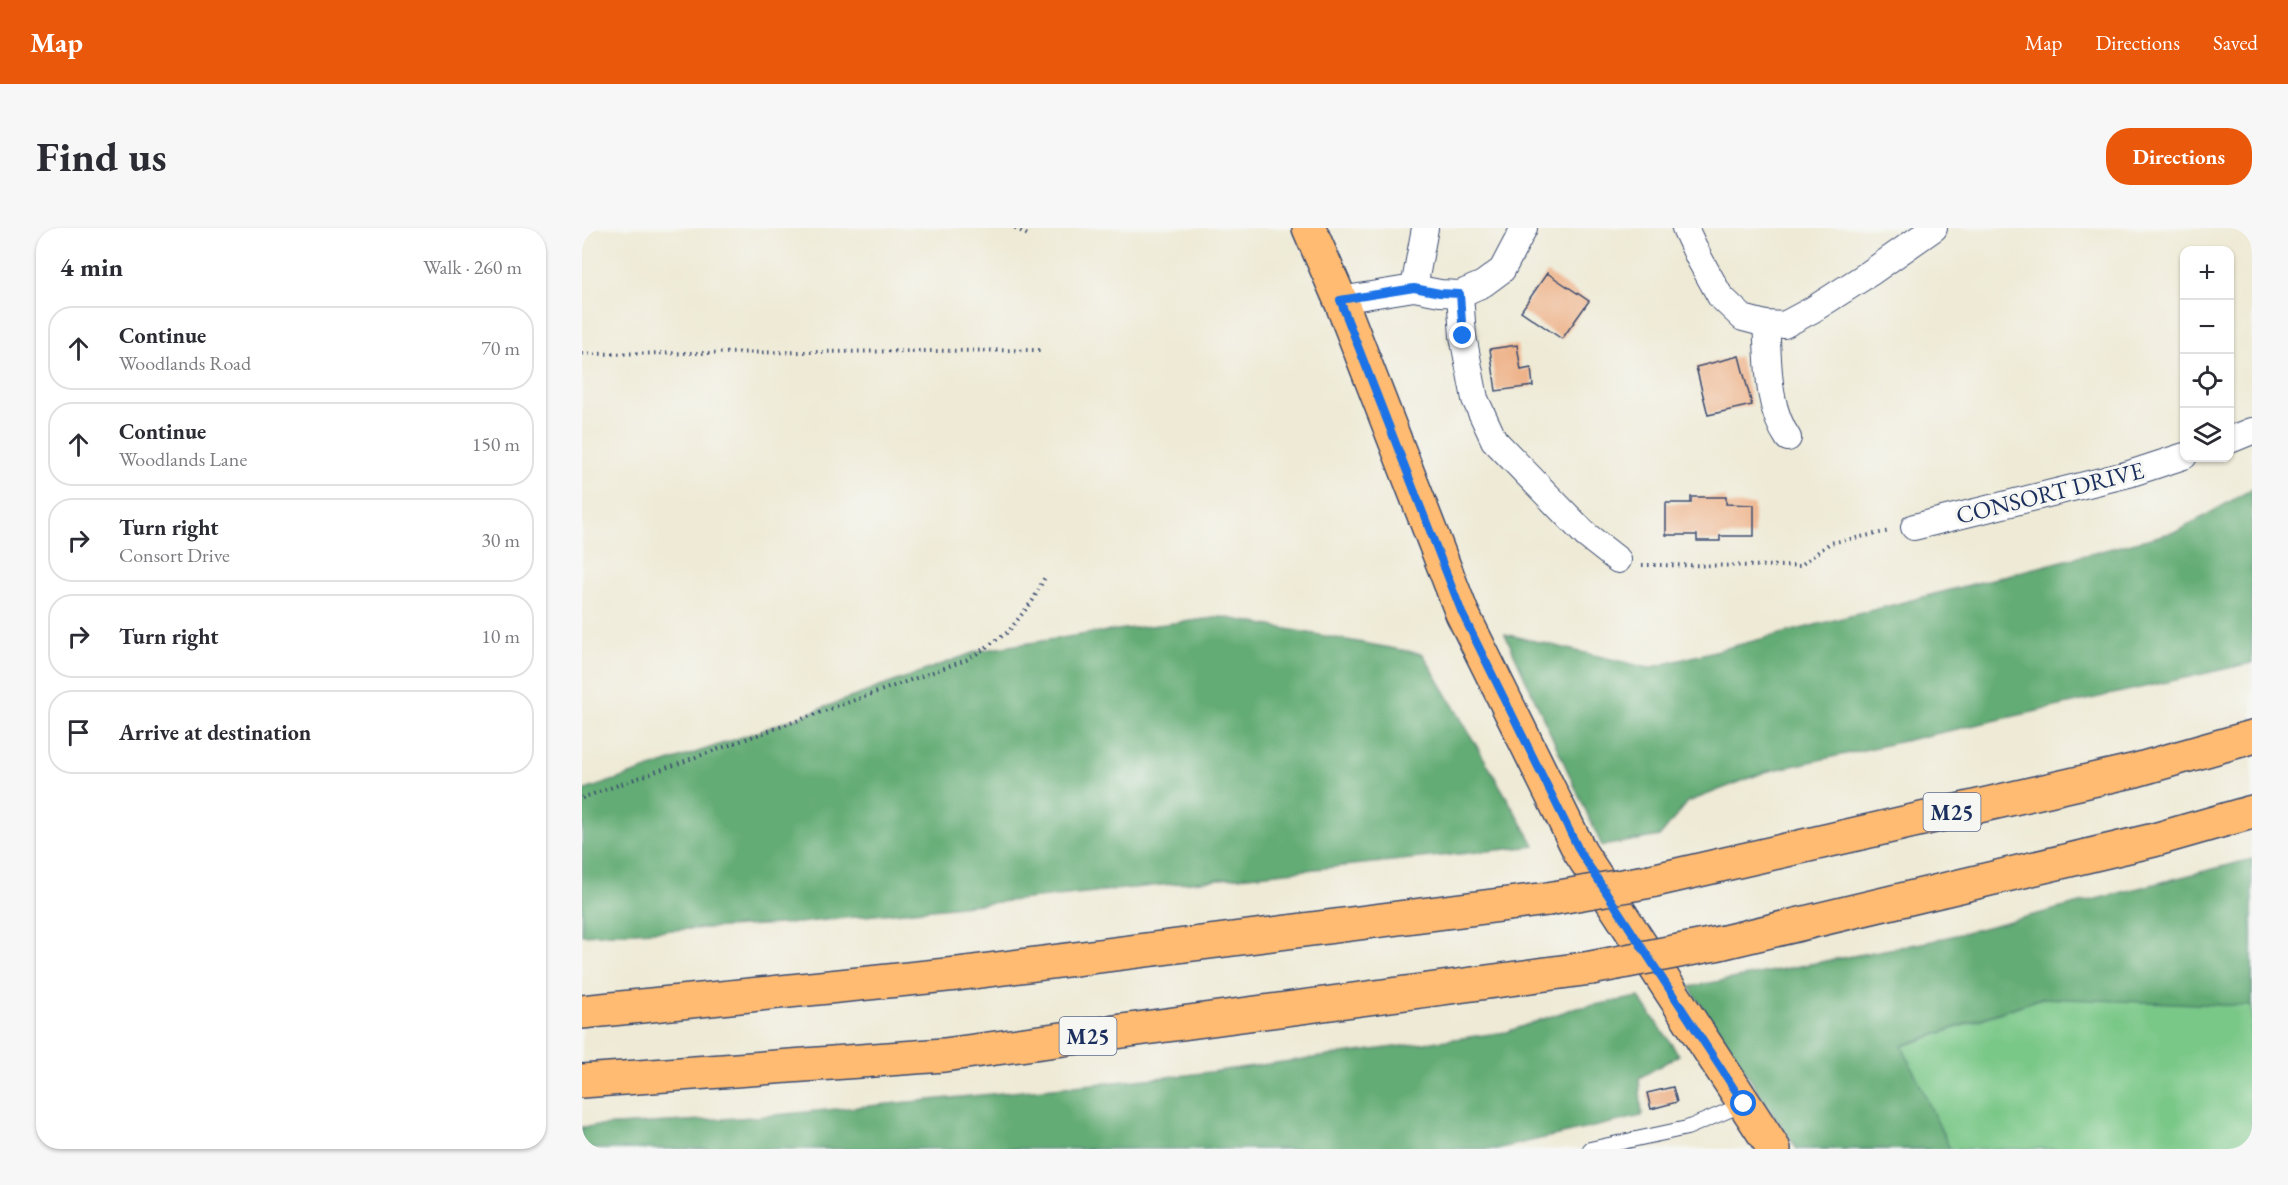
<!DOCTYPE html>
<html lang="en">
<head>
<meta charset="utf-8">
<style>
	body { margin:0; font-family:"EB Garamond",serif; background:#f7f7f7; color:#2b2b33 }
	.controls { position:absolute; right:18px; top:18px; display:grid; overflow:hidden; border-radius:12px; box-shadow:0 2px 4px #0004 }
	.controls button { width:54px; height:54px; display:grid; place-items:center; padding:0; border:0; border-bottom:2px solid #e1e1e2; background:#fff; color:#2b2b33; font:30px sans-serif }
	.stop { position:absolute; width:18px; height:18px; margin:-14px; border:4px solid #1a73e8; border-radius:50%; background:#fff }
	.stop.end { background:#1a73e8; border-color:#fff; box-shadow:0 2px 6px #0008 }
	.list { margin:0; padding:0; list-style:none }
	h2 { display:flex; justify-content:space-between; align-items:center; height:78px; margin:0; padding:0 24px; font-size:26px }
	h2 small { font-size:20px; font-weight:400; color:#7c7c81 }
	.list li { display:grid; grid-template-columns:39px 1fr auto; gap:18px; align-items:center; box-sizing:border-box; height:84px; margin:0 12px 12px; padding:0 12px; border:2px solid #e1e1e2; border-radius:24px }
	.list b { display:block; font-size:22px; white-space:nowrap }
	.list p { margin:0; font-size:20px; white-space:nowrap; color:#7c7c81 }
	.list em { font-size:20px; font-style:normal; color:#7c7c81 }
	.icon { flex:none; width:33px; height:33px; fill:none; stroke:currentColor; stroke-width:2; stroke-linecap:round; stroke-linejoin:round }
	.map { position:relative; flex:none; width:1670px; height:921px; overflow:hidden; border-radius:24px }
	header { display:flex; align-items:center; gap:36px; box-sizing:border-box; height:84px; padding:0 30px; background:#ea580c; color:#fff }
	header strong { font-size:28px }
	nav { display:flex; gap:33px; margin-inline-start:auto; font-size:21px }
	.intro { display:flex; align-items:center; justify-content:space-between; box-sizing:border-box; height:144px; padding:0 36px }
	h1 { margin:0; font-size:42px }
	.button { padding:15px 27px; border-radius:24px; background:#ea580c; color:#fff; font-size:21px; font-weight:700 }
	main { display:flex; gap:36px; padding:0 36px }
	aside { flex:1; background:#fff; border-radius:24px; box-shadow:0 2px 4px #0004 }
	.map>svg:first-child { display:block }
</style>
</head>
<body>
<header>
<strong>Map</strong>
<nav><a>Map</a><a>Directions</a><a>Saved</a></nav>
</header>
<div class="intro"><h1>Find us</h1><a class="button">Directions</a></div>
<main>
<aside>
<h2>4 min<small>Walk · 260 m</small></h2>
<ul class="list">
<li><svg class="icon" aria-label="ahead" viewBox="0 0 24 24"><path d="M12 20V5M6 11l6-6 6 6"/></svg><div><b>Continue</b><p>Woodlands Road</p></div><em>70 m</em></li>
<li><svg class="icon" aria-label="ahead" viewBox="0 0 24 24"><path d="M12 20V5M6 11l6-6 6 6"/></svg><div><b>Continue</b><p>Woodlands Lane</p></div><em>150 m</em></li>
<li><svg class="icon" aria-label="right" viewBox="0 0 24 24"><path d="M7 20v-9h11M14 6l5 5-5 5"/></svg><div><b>Turn right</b><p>Consort Drive</p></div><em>30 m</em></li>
<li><svg class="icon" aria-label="right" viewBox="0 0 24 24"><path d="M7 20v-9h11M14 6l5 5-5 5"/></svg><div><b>Turn right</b></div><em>10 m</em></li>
<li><svg class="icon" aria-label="arrive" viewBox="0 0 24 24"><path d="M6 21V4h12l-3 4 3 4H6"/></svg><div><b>Arrive at destination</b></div></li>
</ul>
</aside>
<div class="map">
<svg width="1670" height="921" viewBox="0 0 1670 921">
	<rect width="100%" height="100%" fill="#f6f6f2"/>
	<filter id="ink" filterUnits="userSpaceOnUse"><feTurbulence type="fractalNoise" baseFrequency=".0167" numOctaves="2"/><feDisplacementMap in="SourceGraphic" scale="12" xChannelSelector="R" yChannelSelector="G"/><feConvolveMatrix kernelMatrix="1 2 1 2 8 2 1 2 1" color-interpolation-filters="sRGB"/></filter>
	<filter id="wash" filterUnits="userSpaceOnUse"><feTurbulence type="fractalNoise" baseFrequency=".008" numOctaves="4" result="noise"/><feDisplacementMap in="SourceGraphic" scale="24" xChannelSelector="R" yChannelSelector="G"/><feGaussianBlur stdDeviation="1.35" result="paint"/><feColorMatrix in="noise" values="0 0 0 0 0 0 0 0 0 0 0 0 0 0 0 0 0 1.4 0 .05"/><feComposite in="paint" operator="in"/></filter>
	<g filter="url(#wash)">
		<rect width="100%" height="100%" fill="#eeead5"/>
		<path fill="#7ac888" stroke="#4a7c73" stroke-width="1.5" d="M1670,698v223h-455l-37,-54z"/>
		<g fill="#63ac74" stroke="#3f6e69" stroke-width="1.5">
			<path d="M1670,261v174l-487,109 -77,30 -28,34 -58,10 -97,-212 144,34 529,-137z"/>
			<path d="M640,389l201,37 112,192 -737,77 -216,12v-144l178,-60 218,-80 115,-18z"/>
			<path d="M1670,631v147l-211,-8 -139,48 48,103h-153l-108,-162 243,-46z"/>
			<path d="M1057,769l40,58 -40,23 3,38 -146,33h-914v-22l173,-10 432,-42 319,-43 66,-23z"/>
		</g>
		<g id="blocks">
			<g fill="#eeb38a">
				<path d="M965,45l42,28 -27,38 -41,-28z"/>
				<path d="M935,117l4,25 10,-2 2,18 -37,5 -6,-42z"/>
				<path d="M1157,128l13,49 -44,10 -12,-48z"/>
				<path d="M1109,269h35v7l28,1v31h-34v5h-23v-6h-31v-32h25z"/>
				<path d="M1091,859l4,15 -26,7 -4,-16z"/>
			</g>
		</g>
	</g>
	<g filter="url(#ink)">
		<use href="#blocks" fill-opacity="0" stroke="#3b4b70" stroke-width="1.5"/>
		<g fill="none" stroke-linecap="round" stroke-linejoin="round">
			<defs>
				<path id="lane" d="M1008,921l97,-21 57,-24"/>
				<g id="street">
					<path d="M1103,0l14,30 21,38 23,22 23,6 18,1 28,-15 58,-37 64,-45"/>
					<path d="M832,60l11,-60"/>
					<path d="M878,66l3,42 12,63 19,41 92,95 32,25"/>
					<path d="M758,72l74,-12 26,5 20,1 23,-10 19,-14 22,-42"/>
					<path d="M1184,96c3,37 0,82 22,114"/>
					<path d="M1648,212l22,-9"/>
					<path d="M1332,299l215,-53 55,-18"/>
				</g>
				<path id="primary" d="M727,0l33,76 120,309 118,239 194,297"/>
				<g id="highway">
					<path d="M1069,653l485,-111 116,-33"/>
					<path d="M1138,715l434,-103 98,-28"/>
					<path d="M0,784l375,-38 591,-75"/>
					<path d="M0,853l362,-26 647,-87"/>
				</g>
			</defs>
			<use href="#lane" stroke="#3b4b70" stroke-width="16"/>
			<use href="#street" stroke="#3b4b70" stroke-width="28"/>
			<use href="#primary" stroke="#3b4b70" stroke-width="36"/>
			<use href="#highway" stroke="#3b4b70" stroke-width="36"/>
			<g stroke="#3b4b70" stroke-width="4" stroke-dasharray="1.5 4.5" stroke-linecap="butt">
				<path d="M433,0l13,7"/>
				<path d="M0,126l458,-4"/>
				<path d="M1060,337l158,1 30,-23 60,-12"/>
				<path d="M0,570l387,-139 39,-27 25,-32 12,-23"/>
			</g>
			<use href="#lane" stroke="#fff" stroke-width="14"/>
			<use href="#street" stroke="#fff" stroke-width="26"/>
			<use href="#primary" stroke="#ffbb71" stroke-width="33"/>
			<use href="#highway" stroke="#ffbb71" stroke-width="33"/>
			<defs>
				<g id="highway-bridge">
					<path d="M966,671l103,-18"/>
					<path d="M1009,740l129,-25"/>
				</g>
			</defs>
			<use href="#highway-bridge" stroke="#3b4b70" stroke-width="36" stroke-linecap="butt"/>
			<use href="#highway-bridge" stroke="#ffbb71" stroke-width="33"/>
		</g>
	</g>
	<g fill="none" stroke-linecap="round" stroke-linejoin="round" filter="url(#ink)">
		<path stroke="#1a73e8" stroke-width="8" d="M881,108l-3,-42 -20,-1 -26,-5 -74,12 122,313 118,239 164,252"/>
	</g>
	<g text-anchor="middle" stroke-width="6" stroke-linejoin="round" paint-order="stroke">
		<g fill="#f6f6f2" stroke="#5d6b8a" stroke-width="1.5">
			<rect x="1341.5" y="565" width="57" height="38" rx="4.5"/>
			<rect x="477.5" y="789" width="57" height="38" rx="4.5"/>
		</g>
		<g font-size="22" font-weight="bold" fill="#1b2f5e">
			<text x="1370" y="592">M25</text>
			<text x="506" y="816">M25</text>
		</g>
		<g font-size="24" fill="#1b2f5e" stroke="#f6f6f2">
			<text transform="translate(1468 265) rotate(-14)" y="8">CONSORT DRIVE</text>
		</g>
	</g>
</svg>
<div class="controls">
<button>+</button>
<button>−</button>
<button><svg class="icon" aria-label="locate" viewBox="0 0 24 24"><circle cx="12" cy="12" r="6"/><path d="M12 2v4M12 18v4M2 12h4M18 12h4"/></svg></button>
<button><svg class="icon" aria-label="layers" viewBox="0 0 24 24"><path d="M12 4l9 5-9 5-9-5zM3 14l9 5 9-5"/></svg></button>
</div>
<div class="stop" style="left:1162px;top:876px"></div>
<div class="stop end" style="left:881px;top:108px"></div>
</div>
</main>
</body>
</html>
